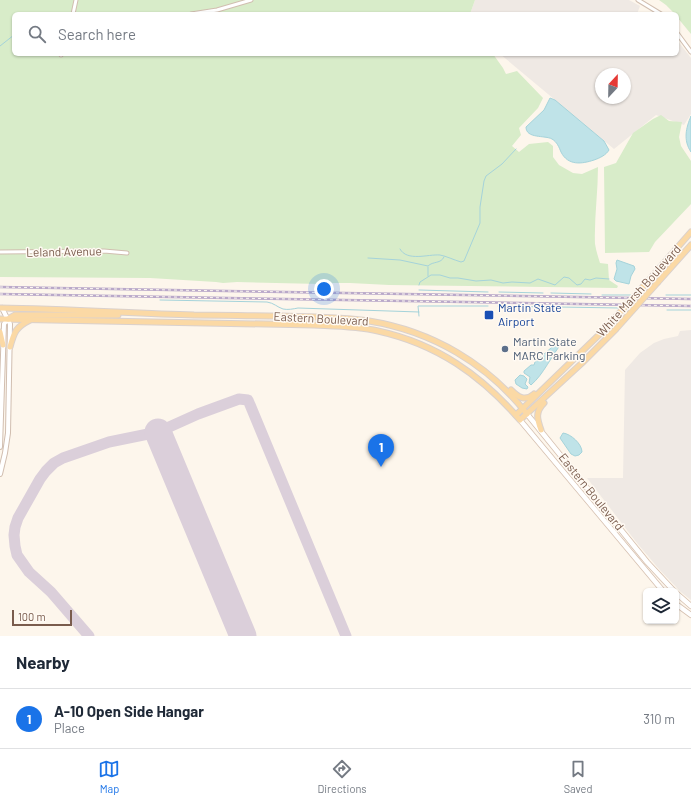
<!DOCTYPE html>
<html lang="en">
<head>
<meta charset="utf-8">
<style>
	body { margin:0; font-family:Barlow,sans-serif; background:#f2f2f3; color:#1f2937 }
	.controls { position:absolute; right:12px; bottom:12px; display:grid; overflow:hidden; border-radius:6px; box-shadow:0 1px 3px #0004 }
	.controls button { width:36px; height:36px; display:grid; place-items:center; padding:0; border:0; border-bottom:1px solid #e0e1e3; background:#fff; color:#1f2937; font:20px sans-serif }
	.compass { position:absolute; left:595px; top:68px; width:36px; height:36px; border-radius:50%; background:#fff; box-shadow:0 1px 3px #0004; rotate:22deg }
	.scale { position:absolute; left:12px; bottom:10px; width:60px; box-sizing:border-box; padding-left:4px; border:2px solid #7a5c4d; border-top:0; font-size:11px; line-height:14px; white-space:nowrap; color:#7a5c4d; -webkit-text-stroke:3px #fffaf3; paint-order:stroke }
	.you { position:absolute; left:324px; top:289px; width:14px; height:14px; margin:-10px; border:3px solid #fff; border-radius:50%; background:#1a73e8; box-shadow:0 0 0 6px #1a73e833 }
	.badge { display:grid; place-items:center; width:26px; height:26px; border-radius:50%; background:#1a73e8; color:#fff; font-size:13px; font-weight:700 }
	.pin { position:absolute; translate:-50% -33px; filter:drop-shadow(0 1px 2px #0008) }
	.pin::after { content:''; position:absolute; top:21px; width:14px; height:12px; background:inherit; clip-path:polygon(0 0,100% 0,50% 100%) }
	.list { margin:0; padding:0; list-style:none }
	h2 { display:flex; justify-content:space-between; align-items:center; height:52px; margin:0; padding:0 16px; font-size:17px }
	h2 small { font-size:13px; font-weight:400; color:#747a83 }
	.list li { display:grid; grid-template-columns:26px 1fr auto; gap:12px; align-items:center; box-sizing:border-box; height:60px; padding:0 16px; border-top:1px solid #e0e1e3 }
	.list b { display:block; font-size:15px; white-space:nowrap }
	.list p { margin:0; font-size:13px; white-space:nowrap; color:#747a83 }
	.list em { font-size:13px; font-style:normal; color:#747a83 }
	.icon { flex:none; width:22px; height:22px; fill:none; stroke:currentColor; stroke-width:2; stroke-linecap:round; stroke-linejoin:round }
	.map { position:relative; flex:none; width:691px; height:636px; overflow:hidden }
	.search { position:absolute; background:#fff; box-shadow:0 1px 3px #0004; left:12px; right:12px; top:12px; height:44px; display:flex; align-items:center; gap:10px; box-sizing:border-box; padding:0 14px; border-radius:6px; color:#747a83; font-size:15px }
	.sheet { height:112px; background:#fff }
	nav { display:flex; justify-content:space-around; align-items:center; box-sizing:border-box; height:56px; border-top:1px solid #e0e1e3; background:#fff; font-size:11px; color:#747a83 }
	nav a { display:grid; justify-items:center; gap:2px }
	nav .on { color:#1a73e8 }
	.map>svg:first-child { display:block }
</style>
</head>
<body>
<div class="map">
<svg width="691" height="636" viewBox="0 0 691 636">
	<rect width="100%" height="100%" fill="#fdf6ec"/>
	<g fill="#efe9e4" fill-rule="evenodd">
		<path d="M475,0h154l11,6 -3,8h-167z"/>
		<path d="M677,40l14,18v56l-7,11 -28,-10 -42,34 -114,-95h177zM601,74h24v24h-24z"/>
		<path d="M691,330v270l-10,-8 -22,-23 -22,-26 -50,-65h36l2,-108 15,-17 14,-10 10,-4 14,-3 2,-5z"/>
	</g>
	<g fill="#d8ecc9">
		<path d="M0,0h475l-5,14h-456v40h479l10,14 3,6 11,-3 26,27 -5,10 -19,20 2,7 -9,11 7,6 10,-8 19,-2 5,4v11l6,8 14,8 9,1 16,-7c0,26 -4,52 -3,77 1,6 3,13 5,19l8,1 1,16 9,6 -1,2 -228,-3 -39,-2h-25l-5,1 -83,-2 -14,1 -7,-1 -66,-4 -150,-1z"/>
		<path d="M659,0h32v34l-14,-17v-3h-2l-9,-9z"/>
		<path d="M661,115l8,6 13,1 -3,15 2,9 10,15v43l-36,38 -6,10 -44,1 -1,-86 12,-4 17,-30 20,-14z"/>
	</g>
	<g fill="#bfe3e8" stroke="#a5d3da">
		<path d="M550,98l5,2 49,41 5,9c-3,5 -9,8 -15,10 -12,4 -26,6 -33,-8 -2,-5 -4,-10 -9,-13 -7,-4 -26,0 -26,-12l18,-17z"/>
		<path d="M691,116v36c-8,-12 -5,-24 0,-36z"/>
		<path d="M617,260l17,6 1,3 -4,7 -2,8 -13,-3 -2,-2 3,-10 -1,-6z"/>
		<path d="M560,340h1l1,3c-11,13 -18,31 -31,42l-2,-2 1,-6 -6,-4v-2l7,-6h3l1,-3z"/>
		<path d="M520,375l4,1 3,3 -2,5 3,3 -1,2 -5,-1 -6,-4 -1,-4z"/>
		<path d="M563,433c8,1 19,11 19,19l-3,3 -4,1 -4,-2 -11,-16z"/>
	</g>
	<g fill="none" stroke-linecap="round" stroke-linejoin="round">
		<g stroke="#a5d3da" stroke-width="1">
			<path d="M0,46l14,-11"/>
			<path d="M400,249c7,13 28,5 40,6 6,1 14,5 21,7l3,-1 16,-38v-16l4,-26 2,-5 16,-12 14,-15"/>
			<path d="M368,258l32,2 28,6c5,-5 13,-2 16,-9"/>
			<path d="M428,267v9"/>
			<path d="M419,285l1,-3 11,-7h9l10,3h8l18,3 15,-1 12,3 9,-1 18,1 8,-4 17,6 9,-8 5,1 8,7 4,-1 4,-5 5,1 6,-2 13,1"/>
			<path d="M419,290l69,2"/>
			<path d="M499,292l44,1"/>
			<path d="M551,293l40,1"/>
			<path d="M602,295h31"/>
			<path d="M666,295h25"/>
			<path d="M160,300l107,2c7,1 10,5 16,7 5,1 10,0 15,-1l121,4"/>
			<path d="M498,306l53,1"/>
			<path d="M558,307l62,1"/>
			<path d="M667,310h24"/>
			<path d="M419,316l-1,-10h70"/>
		</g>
		<path stroke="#dbcfda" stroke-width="11" d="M89,636l-38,-44 -22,-20 -12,-17 -2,-9 -1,-11 1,-8 3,-9 22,-39 6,-8 8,-8 9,-5 46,-16 49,-10 40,-18 41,-15 9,1 98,236"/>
		<path stroke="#dbcfda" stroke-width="27" d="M158,432l85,204"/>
		<defs>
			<g id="minor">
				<path d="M638,0l23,14"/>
				<path d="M73,14l3,-14"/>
				<path d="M191,14l26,-4 34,-10"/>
				<path d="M677,33l14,19"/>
				<path d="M61,55v-1"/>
				<path d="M0,252l104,-1 23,2"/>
			</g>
			<g id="tertiary">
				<path d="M0,447l4,-123 4,-5"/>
				<path d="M0,474l5,-21 3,-20 2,-109 -8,-16"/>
			</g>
			<g id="secondary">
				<path d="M527,414l120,148 27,29"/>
				<path d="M520,420l143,171"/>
				<path d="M676,593l15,13"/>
				<path d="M676,604l15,11"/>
			</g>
			<g id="primary">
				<path d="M649,280l42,-48"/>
				<path d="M658,282l33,-37"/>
				<path d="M0,308c65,1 129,5 194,7 29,0 58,1 87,1 30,1 59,1 88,5 63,10 119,43 158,93"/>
				<path d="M0,319l314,6c21,1 43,1 64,6 59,13 103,44 142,89l62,-57 33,-33"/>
				<path d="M8,319l7,-4h103"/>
				<path d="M0,332l3,13"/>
				<path d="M10,347c4,-15 6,-20 20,-27"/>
				<path d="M511,390c7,7 14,12 23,4"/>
				<path d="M516,415l88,-85"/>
				<path d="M541,430c-4,-11 -6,-18 3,-27"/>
			</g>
		</defs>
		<use href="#minor" stroke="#d1beb0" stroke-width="5"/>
		<use href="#tertiary" stroke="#d1beb0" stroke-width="6"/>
		<use href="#secondary" stroke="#d6c0b0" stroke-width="6"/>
		<use href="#primary" stroke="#dad1cd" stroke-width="7"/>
		<use href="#minor" stroke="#fff" stroke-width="3"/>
		<use href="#tertiary" stroke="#fff" stroke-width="4"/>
		<use href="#secondary" stroke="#fff" stroke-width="4.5"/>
		<use href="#primary" stroke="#fbd9a5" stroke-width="5"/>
		<defs>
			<g id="rail">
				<path d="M0,287l691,12"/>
				<path d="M0,294l691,12"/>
			</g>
		</defs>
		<use href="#rail" stroke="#b9a8c9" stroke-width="2.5"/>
		<use href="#rail" stroke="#fffaf3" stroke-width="1" stroke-dasharray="3" stroke-linecap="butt"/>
		<defs>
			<g id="primary-bridge">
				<path d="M604,330l45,-50"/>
				<path d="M615,330l43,-48"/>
			</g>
		</defs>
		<use href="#primary-bridge" stroke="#dad1cd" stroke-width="7" stroke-linecap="butt"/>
		<use href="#primary-bridge" stroke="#fbd9a5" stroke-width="5"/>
	</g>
	<rect fill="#1a4fb4" stroke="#fffaf3" stroke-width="1.5" x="484" y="310" width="10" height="10" rx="2"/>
	<circle fill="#5c6f8a" stroke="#fffaf3" stroke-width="1.5" cx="505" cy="349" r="4"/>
	<g text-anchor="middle" stroke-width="3" stroke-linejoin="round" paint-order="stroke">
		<g font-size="12" fill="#7a5c4d" stroke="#fffaf3">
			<text transform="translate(64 252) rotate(-1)" y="4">Leland Avenue</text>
			<text transform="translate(639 291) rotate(-48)" y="4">White Marsh Boulevard</text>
			<text transform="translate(321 319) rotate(3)" y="4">Eastern Boulevard</text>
			<text transform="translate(591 492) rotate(51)" y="4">Eastern Boulevard</text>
		</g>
		<g font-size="12" fill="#164399" stroke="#fffaf3" text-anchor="start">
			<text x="498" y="312">Martin State<tspan x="498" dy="14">Airport</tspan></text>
		</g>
		<g font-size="12" fill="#4e5e75" stroke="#fffaf3" text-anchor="start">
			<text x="513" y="346">Martin State<tspan x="513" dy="14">MARC Parking</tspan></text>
		</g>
	</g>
</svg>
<div class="controls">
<button><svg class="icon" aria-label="layers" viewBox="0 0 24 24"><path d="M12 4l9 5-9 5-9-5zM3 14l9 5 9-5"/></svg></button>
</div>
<svg class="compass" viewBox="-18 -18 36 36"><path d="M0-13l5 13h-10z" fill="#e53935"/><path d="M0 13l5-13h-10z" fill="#747a83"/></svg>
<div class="scale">100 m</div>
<div class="you"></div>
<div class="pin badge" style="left:381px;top:467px">1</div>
<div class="search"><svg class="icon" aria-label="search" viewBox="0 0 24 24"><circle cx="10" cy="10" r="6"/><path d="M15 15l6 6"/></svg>Search here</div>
</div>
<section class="sheet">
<h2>Nearby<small></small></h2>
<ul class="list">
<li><span class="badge">1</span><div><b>A-10 Open Side Hangar</b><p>Place</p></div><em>310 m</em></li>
</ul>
</section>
<nav>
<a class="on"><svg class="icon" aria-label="map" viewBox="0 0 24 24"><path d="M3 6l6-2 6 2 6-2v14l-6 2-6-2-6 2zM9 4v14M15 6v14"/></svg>Map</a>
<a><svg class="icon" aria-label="directions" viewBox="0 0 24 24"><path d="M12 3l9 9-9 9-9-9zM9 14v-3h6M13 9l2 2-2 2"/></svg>Directions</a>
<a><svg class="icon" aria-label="saved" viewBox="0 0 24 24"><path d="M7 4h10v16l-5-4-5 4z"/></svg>Saved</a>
</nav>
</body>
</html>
